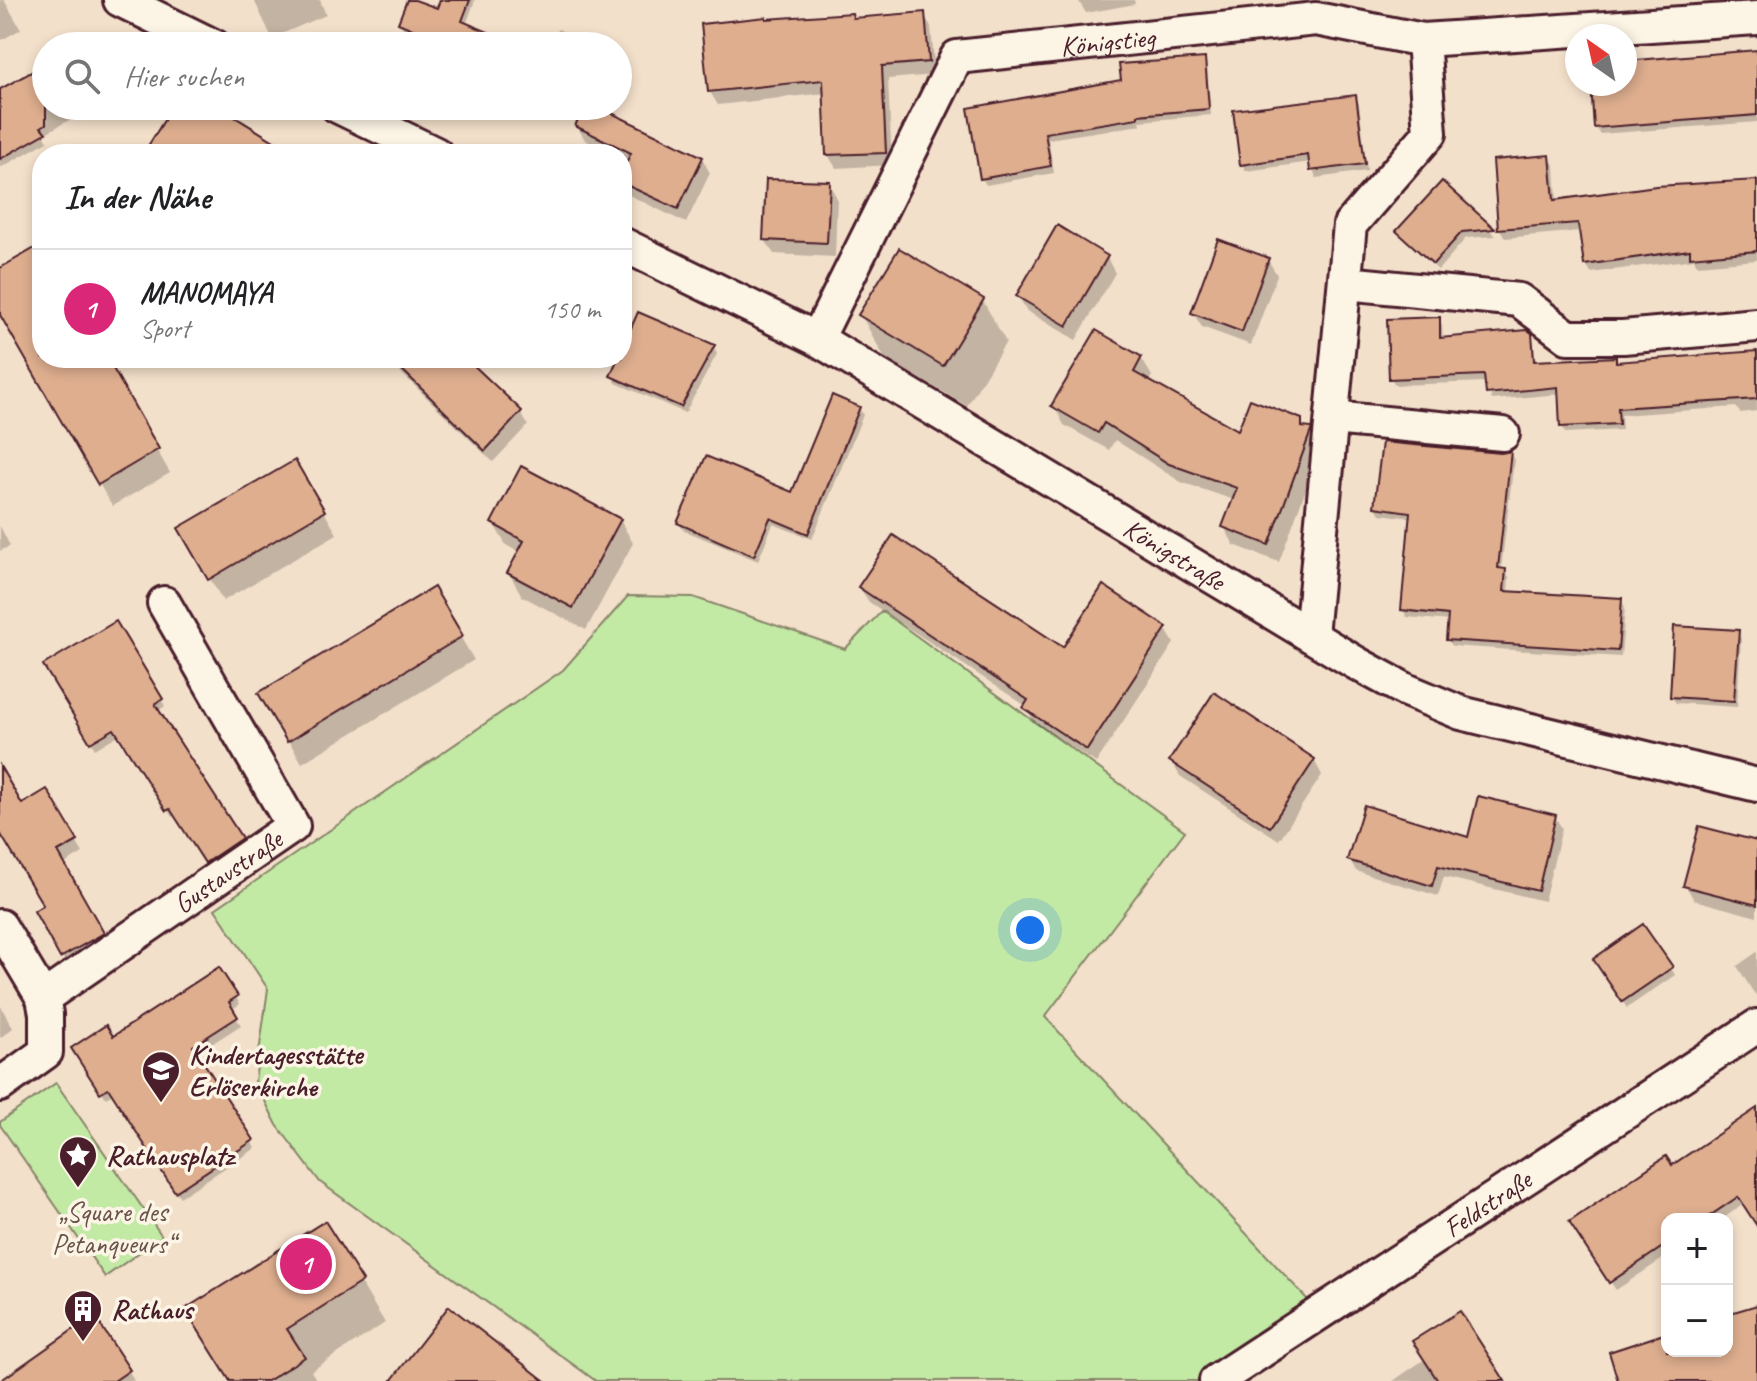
<!DOCTYPE html>
<html lang="de">
<head>
<meta charset="utf-8">
<style>
	body { margin:0; font-family:Caveat,sans-serif; background:#f2f2f2; color:#202124 }
	.controls { position:absolute; right:24px; bottom:24px; display:grid; overflow:hidden; border-radius:16px; box-shadow:0 4px 12px #0003 }
	.controls button { width:72px; height:72px; display:grid; place-items:center; padding:0; border:0; border-bottom:2px solid #e0e0e0; background:#fff; color:#202124; font:40px sans-serif }
	.compass { position:absolute; left:1565px; top:24px; width:72px; height:72px; border-radius:50%; background:#fff; box-shadow:0 4px 12px #0003; rotate:326deg }
	.you { position:absolute; left:1030px; top:930px; width:28px; height:28px; margin:-20px; border:6px solid #fff; border-radius:50%; background:#1a73e8; box-shadow:0 0 0 12px #1a73e833 }
	.badge { display:grid; place-items:center; width:52px; height:52px; border-radius:50%; background:#db2777; color:#fff; font-size:26px; font-weight:700 }
	.pin { position:absolute; translate:-50% -50%; border:4px solid #fff; box-shadow:0 2px 8px #0006 }
	.list { margin:0; padding:0; list-style:none }
	h2 { display:flex; justify-content:space-between; align-items:center; height:104px; margin:0; padding:0 32px; font-size:34px }
	h2 small { font-size:26px; font-weight:400; color:#757577 }
	.list li { display:grid; grid-template-columns:52px 1fr auto; gap:24px; align-items:center; box-sizing:border-box; height:120px; padding:0 32px; border-top:2px solid #e0e0e0 }
	.list b { display:block; font-size:30px; white-space:nowrap }
	.list p { margin:0; font-size:26px; white-space:nowrap; color:#757577 }
	.list em { font-size:26px; font-style:normal; color:#757577 }
	.icon { flex:none; width:44px; height:44px; fill:none; stroke:currentColor; stroke-width:2; stroke-linecap:round; stroke-linejoin:round }
	.map { position:relative; flex:none; width:1757px; height:1381px; overflow:hidden }
	.search { position:absolute; background:#fff; box-shadow:0 4px 12px #0003; left:32px; top:32px; width:600px; height:88px; display:flex; align-items:center; gap:20px; box-sizing:border-box; padding:0 28px; border-radius:44px; color:#757577; font-size:30px }
	.panel { position:absolute; background:#fff; box-shadow:0 4px 12px #0003; left:32px; top:144px; width:600px; height:224px; border-radius:32px }
	.map>svg:first-child { display:block }
</style>
</head>
<body>
<div class="map">
<svg width="1757" height="1381" viewBox="0 0 1757 1381">
	<rect width="100%" height="100%" fill="#f3e0cb"/>
	<filter id="ink" filterUnits="userSpaceOnUse"><feTurbulence type="fractalNoise" baseFrequency=".0125" numOctaves="2"/><feDisplacementMap in="SourceGraphic" scale="16" xChannelSelector="R" yChannelSelector="G"/><feConvolveMatrix kernelMatrix="1 2 1 2 8 2 1 2 1" color-interpolation-filters="sRGB"/></filter>
	<g filter="url(#ink)">
		<g fill="#c3eaa5" stroke="#868468" stroke-width="2">
			<path d="M628,596l65,1 152,52 37,-38 303,220 -140,186 275,296 -104,68h-620l-276,-199 -43,-57 -22,-44 13,-92 -53,-80 348,-239z"/>
			<path d="M56,1083l106,153 -57,41 -105,-152v-3z"/>
		</g>
		<g fill="#0003">
			<path d="M0,0h4l17,29 -21,12z"/>
			<path d="M254,0h66l6,15 -54,23z"/>
			<path d="M409,0l29,11 4,-11h33l-9,25 46,21h-76l1,-3 -33,-13 -4,-7z"/>
			<path d="M1078,0h56l1,4 -49,9z"/>
			<path d="M924,14l7,13 4,48 -47,4 4,86 -56,3 -8,-13 -2,-62 -108,12 -8,-13 56,-71 87,-2z"/>
			<path d="M558,29l35,17h-46z"/>
			<path d="M1757,51v71l-157,12 -4,-7 -3,-43h32v-21z"/>
			<path d="M1203,60l4,7 4,48 -71,6 1,4 -93,14 6,34 -68,12 -4,-7 -12,-68 154,-29z"/>
			<path d="M46,67v39h49l-51,28 4,7 -48,27v-71z"/>
			<path d="M1355,97l4,7 8,67 -51,7 -5,-16 -65,9 -4,-7z"/>
			<path d="M587,106h5l110,52 8,15 -24,50 -57,-28 -7,-11v-8l7,-14 -7,-4v-4h-9l-28,-14 -8,-14z"/>
			<path d="M1549,157l6,9 2,35 200,-19v78l-60,5 -3,-6 -103,14 -6,-9 -4,-33 -76,7 -5,-9z"/>
			<path d="M829,183l8,15 -2,59 -61,-3 -9,-14z"/>
			<path d="M1442,184l54,52 -30,2 -28,32 -35,-32 -4,-7z"/>
			<path d="M42,250v108h62l66,115 -58,33 -112,-195v-41z"/>
			<path d="M1107,258l8,15 -39,67 -49,-29 -9,-15z"/>
			<path d="M1268,260l9,15 -26,70 -49,-18 -9,-14z"/>
			<path d="M983,301l23,41 -39,64 -83,-49 -23,-42z"/>
			<path d="M1438,319l4,7 1,14 87,-5 4,7 2,21 79,-4 3,5 139,-10v57l-17,2 -4,-6 -115,8 1,15 -57,3 -3,-7 -2,-32 -68,6 -5,-18 -92,3 -4,-7z"/>
			<path d="M713,347l4,7 -32,59 -69,-30 -4,-7 10,-23z"/>
			<path d="M386,358h77l57,54 8,13 -35,37z"/>
			<path d="M560,358h13l-6,6z"/>
			<path d="M1141,358l11,18 -4,6 91,51 62,-12 5,8 4,1 11,18 -42,114 -45,-17 -10,-18 10,-27 -53,-18 -66,-42 -6,10 -45,-25 -10,-19z"/>
			<path d="M859,408l4,7 -51,124 -39,-15 -15,37 -75,-31 -4,-7 114,-28z"/>
			<path d="M1510,453l4,7 -13,110h4l4,7 -1,16 113,7 4,7 -4,50 -169,-11 -4,-7 2,-18 -43,-4 -4,-7 9,-92 -32,-4 -4,-7z"/>
			<path d="M295,462l42,72 -114,67 -42,-72z"/>
			<path d="M620,520l13,23 -47,87 -64,-34 -13,-23 11,-20 -14,-8 -13,-22z"/>
			<path d="M0,526l10,20 -10,5z"/>
			<path d="M860,588l204,61 101,-21 9,15 -78,120 -62,-40 -8,-17 -157,-104z"/>
			<path d="M433,590l41,70 -172,103 -42,-70z"/>
			<path d="M115,624l50,82 -7,5 86,135 -33,23 -36,-54 -3,2 -52,-83 -25,15 -50,-83z"/>
			<path d="M1737,632l4,7 -4,68 -61,-4 -4,-6z"/>
			<path d="M1314,760l8,15 -43,65 -99,-64 -9,-15z"/>
			<path d="M0,769l21,38 26,-15 36,61 -20,12 46,80 -40,23 -33,-56 10,-6 -46,-77z"/>
			<path d="M1555,817l7,11 -18,73 -100,-24 -6,19 -82,-25 -6,-11 120,-21z"/>
			<path d="M1757,843v74l-63,-17 -8,-14z"/>
			<path d="M1757,952v42l-2,1 -18,-29z"/>
			<path d="M1599,967l72,1 4,7 -48,33z"/>
			<path d="M218,970l22,34 -9,6 10,15 -45,29 60,94 -76,49 -67,-103 -7,4 -32,-49 38,-10z"/>
			<path d="M0,1005l13,23 -13,10z"/>
			<path d="M1757,1110v96l-13,-2 -22,15h-55v37l-51,34 -40,-59z"/>
			<path d="M325,1224l60,99 -74,48 6,10h-87l-42,-71z"/>
			<path d="M1425,1359l78,22h-110z"/>
			<path d="M129,1371l5,10h-134z"/>
		</g>
		<g fill="#deae8f" stroke="#4a1f2b" stroke-width="2">
			<path d="M407,0h8l22,8 3,-8h30l-8,21 59,25h-87l3,-7 -39,-16z"/>
			<path d="M925,12l4,50 -47,4 4,87 -60,2 -3,-75 -115,12 -7,-68 65,-7v2l86,-6 1,5z"/>
			<path d="M1757,50v65l-163,13 -3,-44h34v-23z"/>
			<path d="M1205,58l4,51 -71,6v3l-93,15 6,33 -71,13 -12,-71 153,-28 -2,-16z"/>
			<path d="M46,64v60l-5,3 5,6 -46,26v-70z"/>
			<path d="M1356,95l9,69 -55,7 -2,-16 -68,10 -7,-55z"/>
			<path d="M173,106h44l78,48h-152z"/>
			<path d="M584,106h13l106,51 -25,52 -56,-26v-12l9,-18 -56,-27z"/>
			<path d="M1550,155l4,45 102,-14 101,-6v71l-67,6v-7l-106,15 -6,-42 -80,6 -5,-69z"/>
			<path d="M766,179l64,2 -3,62 -64,-3z"/>
			<path d="M1442,181l53,48 -33,3 -29,32 -37,-33z"/>
			<path d="M1057,225l51,31 -41,70 -51,-30z"/>
			<path d="M1218,239l51,19 -27,74 -51,-19z"/>
			<path d="M42,244v114h65l52,91 -61,36 -98,-170v-47z"/>
			<path d="M899,248l85,51 -41,67 -85,-51z"/>
			<path d="M638,312l77,33 -34,62 -71,-31 8,-18h4v-10z"/>
			<path d="M1440,317v21l87,-8 5,3 2,28 82,-4v5l141,-11v48l-139,9 1,16 -59,3 -2,-40 -72,7 -2,-19 -95,4 -2,-60z"/>
			<path d="M1096,330l46,27 -8,15 104,58 12,-31 52,20v8l10,1 -43,117 -47,-18 15,-39 -68,-24 -65,-41 -6,10 -47,-27z"/>
			<path d="M390,358h76l56,53 -37,40z"/>
			<path d="M832,395l28,12 -52,127 -38,-16 -16,38 -77,-33 29,-67 86,36z"/>
			<path d="M1382,442l119,11 10,-2 -13,117 8,1 -2,22 118,7 -4,53 -172,-11 2,-25 -47,-5 9,-98 -36,-5z"/>
			<path d="M295,460l30,51 -117,69 -30,-52z"/>
			<path d="M521,466l100,53 -48,89 -66,-35 17,-32 -33,-18z"/>
			<path d="M893,535l170,112 40,-62 64,42 -80,123 -64,-42 5,-8 -170,-113z"/>
			<path d="M434,587l29,49 -176,106 -29,-49z"/>
			<path d="M116,621l47,78 -8,5 87,134 -37,25 -35,-54 -4,2 -52,-82 -24,14 -47,-78z"/>
			<path d="M1674,626l65,4 -5,71 -64,-4z"/>
			<path d="M1214,692l101,67 -45,68 -101,-66z"/>
			<path d="M0,766l22,38 25,-15 31,52 -20,11 46,81 -44,25 -26,-47 9,-6 -43,-72z"/>
			<path d="M1478,796l78,19 -18,76 -100,-25 -6,20 -85,-26 17,-55 104,32z"/>
			<path d="M1699,826l58,15v64l-74,-19z"/>
			<path d="M1643,924l30,43 -51,35 -29,-43z"/>
			<path d="M219,967l19,29 -9,6 9,15 -45,29 61,94 -79,52 -67,-104 -8,5 -29,-45 35,-23 7,11z"/>
			<path d="M1757,1108v118l-19,-29 -33,22h-38v25l-58,39 -40,-61 97,-66 6,9z"/>
			<path d="M325,1221l38,60 -76,48 18,28 -38,24h-37l-45,-72z"/>
			<path d="M1757,1305v76h-139l-9,-29 58,-19v18h60v-37z"/>
			<path d="M449,1306l96,75h-154z"/>
			<path d="M1460,1311l45,70h-67l-26,-40z"/>
			<path d="M94,1315l36,55 -16,11h-114z"/>
		</g>
		<g fill="none" stroke-linecap="round" stroke-linejoin="round">
			<defs>
				<g id="minor">
					<path d="M120,0l94,46"/>
					<path d="M337,106l99,48"/>
					<path id="s1" d="M622,244l195,95 539,324 50,27 55,23 296,72"/>
					<path d="M1346,283l173,17 49,37h55l134,-12"/>
					<path id="s2" d="M817,339l140,-282 359,-38 107,21"/>
					<path d="M1332,418l171,16"/>
					<path d="M1311,635l39,-410 80,-92 -7,-93 334,-22"/>
					<path d="M0,926l43,72 3,16v38l-46,33"/>
					<path id="s3" d="M43,998l250,-172 -129,-223"/>
					<path id="s4" d="M1216,1381l541,-355"/>
				</g>
			</defs>
			<use href="#minor" stroke="#4a1f2b" stroke-width="38"/>
			<use href="#minor" stroke="#fcf5e5" stroke-width="32"/>
		</g>
	</g>
	<defs>
		<symbol id="school-pin" viewBox="-11 -11 22 30"><path d="M0 17L-7.5 6A9.5 9.5 0 1 1 7.5 6Z" fill="#4a1f2b" stroke="#fcf5e5"/><path d="M0-5L7-2L0 1L-7-2ZM-4 1L0 2.5L4 1V4Q0 6-4 4Z" fill="#fff"/></symbol>
		<symbol id="sight-pin" viewBox="-11 -11 22 30"><path d="M0 17L-7.5 6A9.5 9.5 0 1 1 7.5 6Z" fill="#4a1f2b" stroke="#fcf5e5"/><path d="M0-6L1.8-2.2L6-1.7L2.9 1.2L3.7 5.4L0 3.3L-3.7 5.4L-2.9 1.2L-6-1.7L-1.8-2.2Z" fill="#fff"/></symbol>
		<symbol id="building-pin" viewBox="-11 -11 22 30"><path d="M0 17L-7.5 6A9.5 9.5 0 1 1 7.5 6Z" fill="#4a1f2b" stroke="#fcf5e5"/><path d="M-4-6H4V6H1V3H-1V6H-4ZM-2.5-4.3h1.7v1.8h-1.7ZM.8-4.3h1.7v1.8H.8ZM-2.5-1h1.7V.8h-1.7ZM.8-1h1.7V.8H.8Z" fill="#fff"/></symbol>
	</defs>
	<g fill-rule="evenodd">
		<use href="#school-pin" x="139" y="1048" width="44" height="60"/>
		<use href="#sight-pin" x="56" y="1133" width="44" height="60"/>
		<use href="#building-pin" x="61" y="1287" width="44" height="60"/>
	</g>
	<g text-anchor="middle" stroke-width="7" stroke-linejoin="round" paint-order="stroke">
		<g font-size="28" fill="#4a1f2b" stroke="#fcf5e5">
			<text dy="10" stroke="none"><textPath href="#s2" startOffset="466">Königstieg</textPath></text>
			<text dy="10" stroke="none"><textPath href="#s1" startOffset="634">Königstraße</textPath></text>
			<text dy="10" stroke="none"><textPath href="#s3" startOffset="224">Gustavstraße</textPath></text>
			<text dy="10" stroke="none"><textPath href="#s4" startOffset="324">Feldstraße</textPath></text>
		</g>
		<g font-size="28" font-weight="bold" fill="#4a1f2b" stroke="#fcf5e5" text-anchor="start">
			<text x="189" y="1064">Kindertagesstätte<tspan x="189" dy="32">Erlöserkirche</tspan></text>
			<text x="106" y="1165">Rathausplatz</text>
			<text x="111" y="1319">Rathaus</text>
		</g>
		<g font-size="28" fill="#68524a" stroke="#fcf5e5">
			<text x="113" y="1221">„Square des<tspan x="113" dy="32">Petanqueurs“</tspan></text>
		</g>
	</g>
</svg>
<div class="controls">
<button>+</button>
<button>−</button>
</div>
<svg class="compass" viewBox="-18 -18 36 36"><path d="M0-13l5 13h-10z" fill="#e53935"/><path d="M0 13l5-13h-10z" fill="#757577"/></svg>
<div class="you"></div>
<div class="pin badge" style="left:306px;top:1264px">1</div>
<div class="search"><svg class="icon" aria-label="search" viewBox="0 0 24 24"><circle cx="10" cy="10" r="6"/><path d="M15 15l6 6"/></svg>Hier suchen</div>
<section class="panel">
<h2>In der Nähe<small></small></h2>
<ul class="list">
<li><span class="badge">1</span><div><b>MANOMAYA</b><p>Sport</p></div><em>150 m</em></li>
</ul>
</section>
</div>
</body>
</html>
